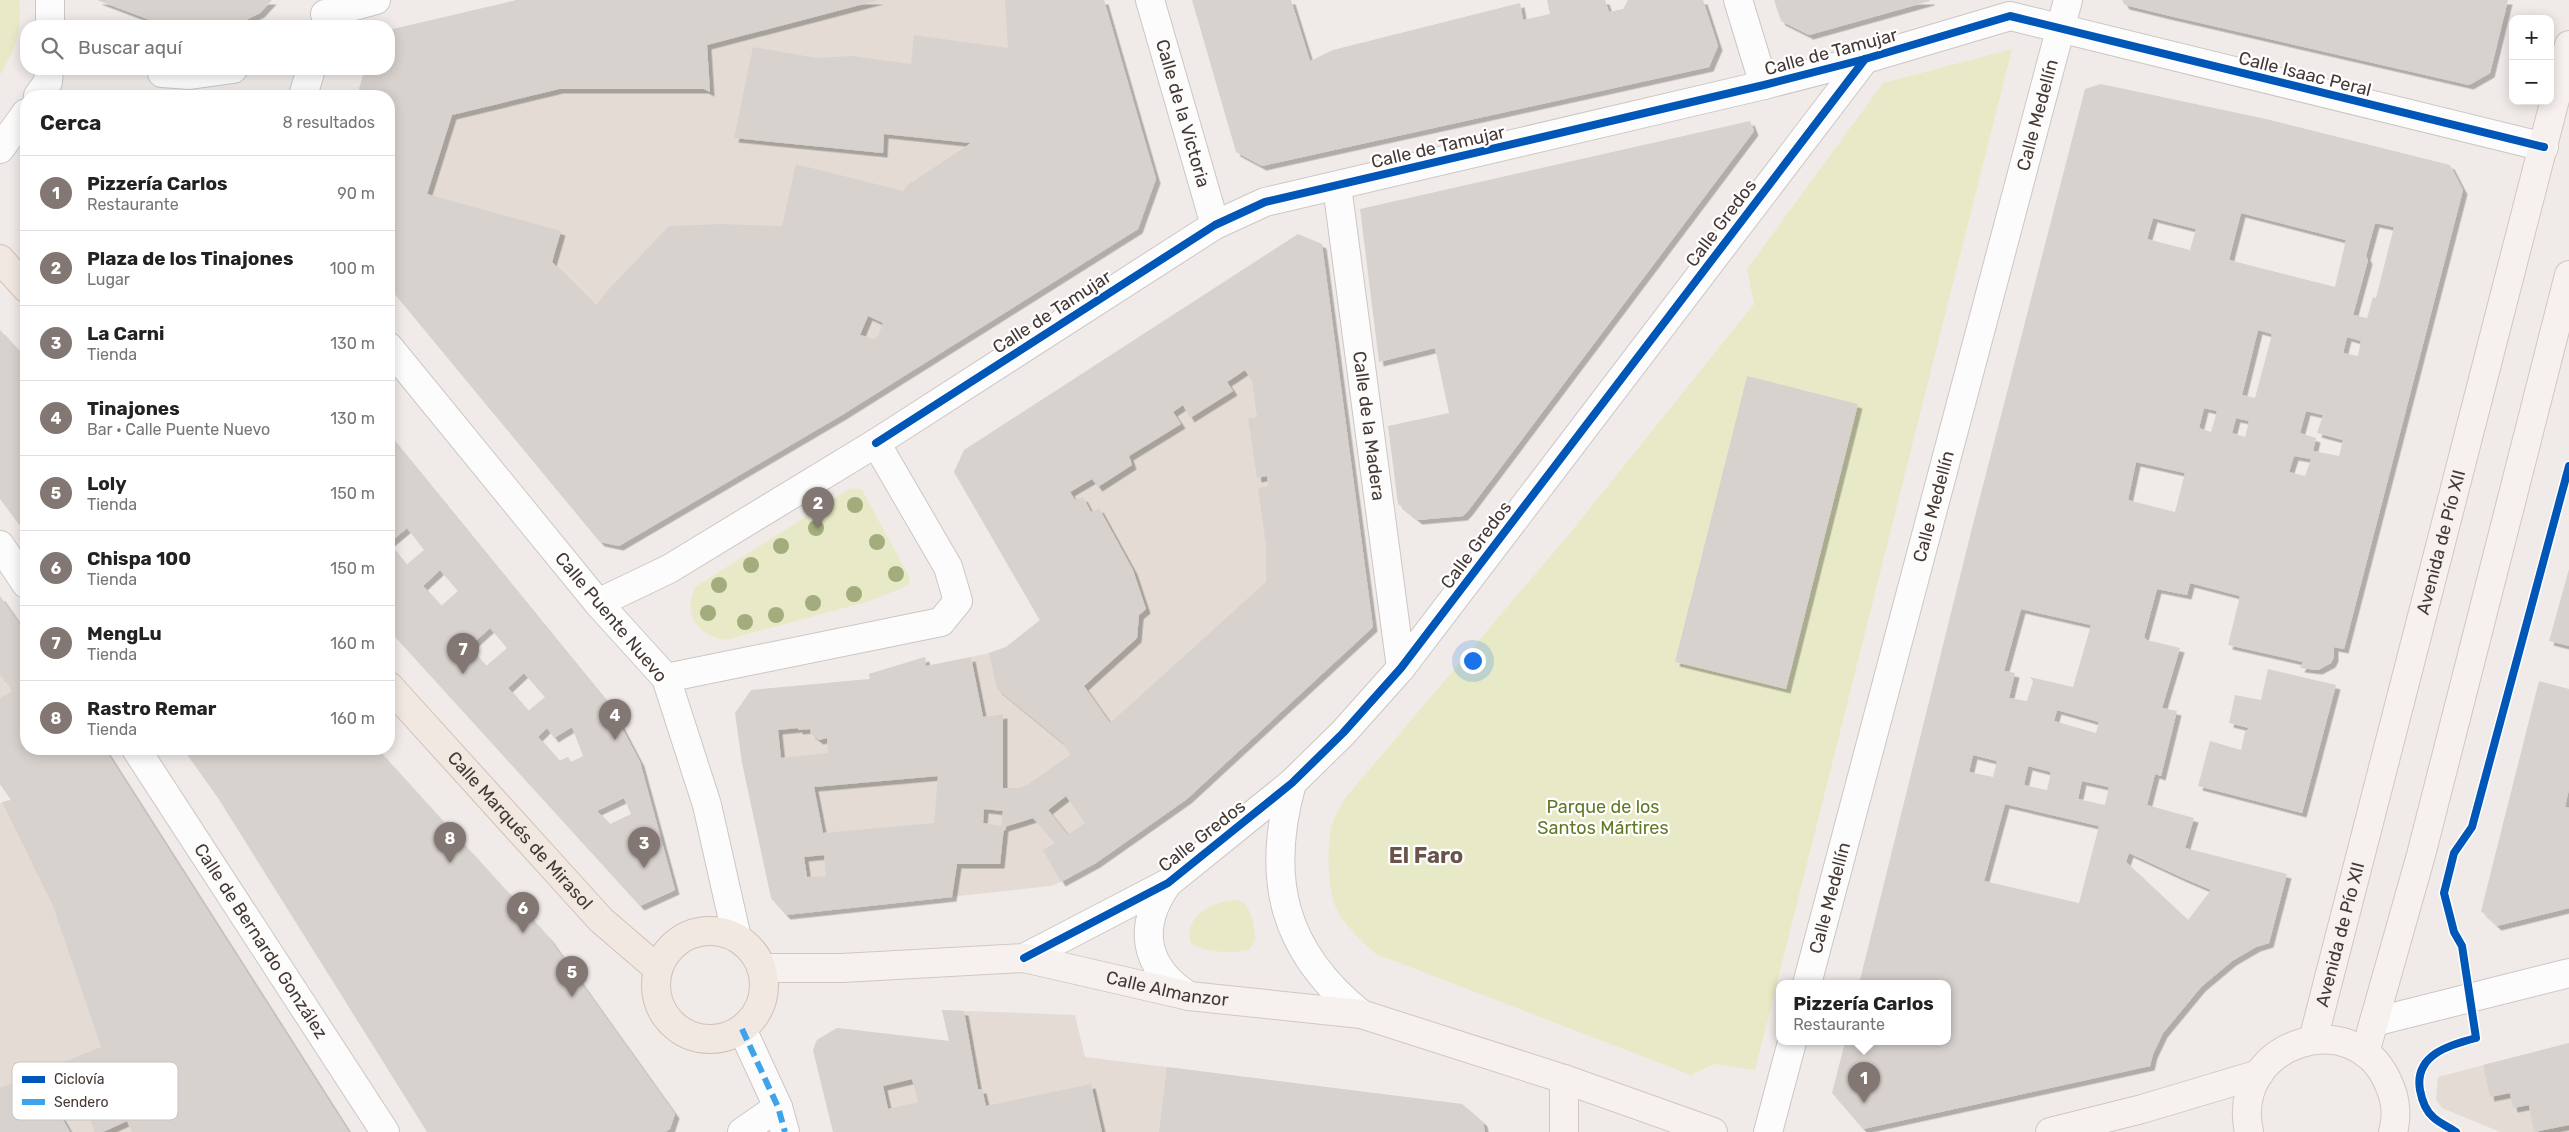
<!DOCTYPE html>
<html lang="es">
<head>
<meta charset="utf-8">
<style>
	body { margin:0; font-family:Rubik,sans-serif; background:#f2f2f2; color:#222 }
	.controls { position:absolute; right:15px; top:15px; display:grid; overflow:hidden; border-radius:10px; box-shadow:0 2px 12px #0003 }
	.controls button { width:45px; height:45px; display:grid; place-items:center; padding:0; border:0; border-bottom:1px solid #e0e0e0; background:#fff; color:#222; font:25px sans-serif }
	.you { position:absolute; left:1472px; top:660px; width:18px; height:18px; margin:-12px; border:4px solid #fff; border-radius:50%; background:#1a73e8; box-shadow:0 0 0 8px #1a73e833 }
	.badge { display:grid; place-items:center; width:32px; height:32px; border-radius:50%; background:#827773; color:#fff; font-size:16px; font-weight:700 }
	.pin { position:absolute; translate:-50% -41px; filter:drop-shadow(0 1px 2px #0008) }
	.pin::after { content:''; position:absolute; top:26px; width:18px; height:15px; background:inherit; clip-path:polygon(0 0,100% 0,50% 100%) }
	.popup { position:absolute; left:1776px; top:980px; width:175px; height:65px; box-sizing:border-box; display:grid; place-content:center; border-radius:10px; background:#fff; filter:drop-shadow(0 1px 4px #0005); font-size:16px; white-space:nowrap; color:#767676 }
	.popup b { font-size:19px; color:#222 }
	.popup::after { content:''; position:absolute; left:50%; top:100%; margin-left:-10px; border:10px solid transparent; border-top-color:#fff }
	.list { margin:0; padding:0; list-style:none }
	h2 { display:flex; justify-content:space-between; align-items:center; height:65px; margin:0; padding:0 20px; font-size:21px }
	h2 small { font-size:16px; font-weight:400; color:#767676 }
	.list li { display:grid; grid-template-columns:32px 1fr auto; gap:15px; align-items:center; box-sizing:border-box; height:75px; padding:0 20px; border-top:1px solid #e0e0e0 }
	.list b { display:block; font-size:19px; white-space:nowrap }
	.list p { margin:0; font-size:16px; white-space:nowrap; color:#767676 }
	.list em { font-size:16px; font-style:normal; color:#767676 }
	.icon { flex:none; width:28px; height:28px; fill:none; stroke:currentColor; stroke-width:2; stroke-linecap:round; stroke-linejoin:round }
	.map { position:relative; flex:none; width:2569px; height:1132px; overflow:hidden }
	.search { position:absolute; background:#fff; box-shadow:0 2px 12px #0003; left:20px; top:20px; width:375px; height:55px; display:flex; align-items:center; gap:12px; box-sizing:border-box; padding:0 18px; border-radius:20px; color:#767676; font-size:19px }
	.panel { position:absolute; background:#fff; box-shadow:0 2px 12px #0003; left:20px; top:90px; width:375px; height:665px; border-radius:20px }
	.map>svg:first-child { display:block }
</style>
</head>
<body>
<div class="map">
<svg width="2569" height="1132" viewBox="0 0 2569 1132">
	<defs>
		<filter id="shadow"><feDropShadow dx="4.5" dy="4.5" stdDeviation="0" flood-color="#0004"/></filter>
	</defs>
	<rect width="100%" height="100%" fill="#f0ebe8"/>
	<g fill="#e4dbd5">
		<path d="M517,0h587l52,179 -18,50 -296,186 -223,131 -19,-4 -211,-255v-191h-32l8,-27h24v-39z"/>
		<path d="M1322,244l51,383 -186,172 -91,64 -35,19 -10,4 -265,29 -15,-17 -20,-208 119,-11 -1,-5 56,-17 2,9 62,-13 17,-6 34,-26 -86,-149 10,-22z"/>
		<path d="M0,596l26,37v116h79l244,383h-349v-329l11,-3 -11,-16z"/>
		<path d="M942,1010l133,5 10,42 377,47 21,18 2,10h-652l-20,-82 4,-10 20,-12 112,13z"/>
		<path d="M2569,1043v89h-69l-58,-24 -6,-8 2,-23z"/>
	</g>
	<g fill="#e8eac7">
		<path d="M0,0h19c4,29 -4,49 -19,75z"/>
		<path d="M2012,49l-257,1021 -41,-6 -23,11 -315,-121c-14,-12 -32,-29 -40,-46 -9,-20 -9,-59 -5,-80 2,-10 10,-22 15,-31l224,-264 184,-229 -7,-35 136,-186z"/>
		<path d="M851,488l11,2 48,88 -1,6 -4,3 -35,14 -144,39c-28,-4 -44,-26 -31,-53z"/>
		<path d="M1237,900c15,3 16,25 19,38l-6,11c-12,6 -49,3 -59,-6 -9,-26 23,-43 46,-43z"/>
	</g>
	<g fill="#d8d2cf" fill-rule="evenodd" filter="url(#shadow)">
		<path d="M97,0h175l-12,13 -26,13h-68z"/>
		<path d="M517,0h362l-172,45 3,47 -6,-3h-145l-107,26 -25,79 134,37 -9,31 44,44 10,-14 63,-66 54,-2 59,2 14,-62 108,27 2,-5 65,-43 -87,-9 -1,19 -149,-15 19,-91 64,11 34,-2 60,8 3,-29 94,13 -3,-48h99l52,179 -18,50 -296,186 -223,131 -19,-4 -211,-255v-191h-32l8,-27h24v-39zM868,316l15,7 -5,13 -4,3 -14,-4z"/>
		<path d="M1192,0h99l19,61 23,-11 187,-47 3,17 27,-6 -3,-14h58l4,12 14,-3 5,-9h75l15,46 -9,21 -447,99 -26,-14z"/>
		<path d="M1774,0h156v1l-121,34 -28,-14z"/>
		<path d="M2122,0h386l-18,73 -21,12 -299,-69 -45,-11z"/>
		<path d="M2101,84l165,35 184,46 13,25 -119,459 -10,-2v10l-3,6 -13,7 -18,-2 3,-6 -75,-17 12,-49 -50,-13 -3,12 -30,-6 -13,48 3,3 33,8 -18,60 15,3 -16,65 -6,-2 -8,31 47,13 -9,30 102,26 -18,69 -13,4 -24,14 -31,26 -38,46 -10,21 -3,12 -287,63 -31,-36 13,-51h103v-58h-89l113,-456 113,-439zM2241,213l105,27 -11,47 -106,-27zM2153,218l43,11 -6,21 -43,-11zM2375,223l19,4 -18,71 -3,-1 -6,21 -14,-3 15,-55 -2,-4zM2258,330l14,4 -17,64 -13,-3zM2347,337l14,4 -3,15 -15,-3zM2204,408l13,3 -6,21 -12,-4zM2306,411l17,4 -6,18 26,7 -4,16 -26,-5 3,-13 -16,-5zM2236,418l13,3 -4,16 -13,-4zM2294,456l17,3 -6,17 -16,-4zM2136,462l49,11 -10,39 -47,-12zM2021,609l70,16 -18,62 -43,-10 3,4 -6,20 -18,-3 6,-25 -11,-2zM2057,710l42,12 -3,11 -42,-12zM1973,755l24,6 -4,16 -24,-5zM2028,766l23,6 -4,18 -23,-5zM2082,781l27,6 -4,18 -27,-6zM2005,804l94,22 -20,77 -95,-22zM2129,853l54,25 28,12 -23,30 -62,-58z"/>
		<path d="M1750,121l4,10 -286,380 -5,5 -45,4 -20,-16 -10,-78 61,-13 -14,-65 -56,14 -19,-153z"/>
		<path d="M1298,234l24,10 51,383 -186,172 -91,64 -35,19 -18,-32 12,-7 -22,-25 -29,9 -4,37h-43l-5,33 -166,18 -15,-17 -29,-135 -7,-50 16,-23 119,-11 -1,-5 56,-17 1,9 45,-9 12,60 20,-3v74h16l8,-3 43,-30 -7,-12 -66,-54 -8,-36 17,-6 34,-27 -86,-148 10,-22zM1245,370l7,11 5,36 -9,1 9,60 10,-2 1,10 -10,2 8,57v37l-156,141 -26,-37 53,-48 2,-23 7,-6 -13,-39 -34,-62 -8,4 -8,-15 -8,3 -5,-8 22,-13 6,8 34,-22 -3,-9 52,-32 -8,-12 10,-7 7,13 43,-27 -6,-9zM798,728v2l12,-1 1,5 8,6 8,-2 1,15 -47,5 -3,-28zM938,776l-4,47 -111,10 -9,-46zM1066,796l19,27 -17,12 -20,-25zM984,809l19,2 -2,15 -18,-3zM824,855l2,21 -19,1 -3,-20z"/>
		<path d="M0,330l26,29v175l-26,-35z"/>
		<path d="M1747,376l111,28 -72,285 -111,-27z"/>
		<path d="M389,435l222,272 29,55 35,128 -35,16 -251,-276v-86l17,21 18,-15 -17,-22 -18,15v-31l5,-4 -5,-6zM440,570l18,21 -17,15 -18,-20zM490,628l17,20 -21,18 -17,-19zM524,673l21,24 -17,14 -20,-23zM572,727l11,29 -12,6 -3,-5 -9,4 -21,-24 9,-9 7,10zM624,798l7,16 -21,10 -13,-13z"/>
		<path d="M2569,569v77l-20,-5z"/>
		<path d="M0,596l26,37v99l-6,4 6,13h79l244,383h-217l-5,-11 -24,11h-9l-11,-46 -31,14 18,32h-70v-44l101,-41 -48,-141 -51,-104 9,-2 -11,-16v-86l12,-7 -10,-15 -2,1z"/>
		<path d="M2268,669l68,16 -34,128 -104,-27 12,-45 31,9 4,-18 4,-4 -20,-5 6,-28 26,5z"/>
		<path d="M2539,681l30,8v100l-4,18 4,1v100l-72,18 -16,-15z"/>
		<path d="M183,749h194l172,189 126,176 -5,15 -5,3h-238l-209,-334z"/>
		<path d="M942,1010l22,1 14,78h4l4,17 105,-22 11,48h-269l-20,-82 4,-10 20,-12 112,13zM912,1079l6,23 -30,7 -5,-23z"/>
		<path d="M2569,1043v82l-35,7 -5,-27 -16,3 -3,-15 -20,4 -7,-32z"/>
		<path d="M1167,1067l295,37 21,18 2,10h-326z"/>
	</g>
	<g fill="none" stroke-linecap="round" stroke-linejoin="round">
		<defs>
			<g id="street">
				<path id="s1" d="M1150,0l65,225"/>
				<path d="M1738,0l26,85"/>
				<path d="M325,14l51,-14"/>
				<path d="M50,26v-26"/>
				<path d="M162,73l28,2 43,-6"/>
				<path d="M38,96l10,-14 1,-13"/>
				<path d="M303,96l8,-27"/>
				<path d="M0,149l26,-36"/>
				<path id="s2" d="M1337,186l64,482"/>
				<path d="M389,347l209,256 68,75 41,127 30,133"/>
				<path d="M876,443l339,-218 50,-23 499,-117 101,-26 145,-43 534,131"/>
				<path d="M0,545l26,39"/>
				<path d="M598,603l71,-34 207,-126 72,124 10,34 -17,21 -275,56"/>
				<path id="s3" d="M136,749l249,383"/>
				<path d="M1292,783c-27,96 -9,168 69,231"/>
				<path d="M1168,883c-31,43 -25,84 21,113"/>
				<path d="M1024,958l144,-75 124,-100 51,-50 58,-65 464,-609"/>
				<path id="s4" d="M1807,984l261,-984"/>
				<path d="M2374,1022l195,-49"/>
				<path d="M742,1029l36,78 7,25"/>
				<path d="M742,1132l36,-25"/>
				<path d="M1768,1132l24,-90"/>
			</g>
			<g id="secondary">
				<path id="s5" d="M761,968h81l182,-10 165,38 172,18 203,65 149,53"/>
				<path id="s6" d="M2313,1040l256,-995"/>
				<path d="M2365,1053l56,-198 148,-580"/>
				<path d="M1564,1079v53"/>
				<path d="M2050,1132l92,-23 117,-35"/>
				<path d="M2249,1132c-20,-90 109,-131 141,-45 6,14 7,31 3,45"/>
			</g>
			<g id="primary">
				<path d="M0,259l26,29"/>
				<path id="s7" d="M389,686l212,234 57,49"/>
				<circle cx="710" cy="985" r="54"/>
			</g>
		</defs>
		<use href="#street" stroke="#ccc7c4" stroke-width="30"/>
		<use href="#secondary" stroke="#d1c7c0" stroke-width="30"/>
		<use href="#primary" stroke="#d3c0b5" stroke-width="30"/>
		<use href="#street" stroke="#fdfcfc" stroke-width="28"/>
		<use href="#secondary" stroke="#f6f1ee" stroke-width="28"/>
		<use href="#primary" stroke="#f1e8e2" stroke-width="28"/>
		<path stroke="#3fa3eb" stroke-width="6" stroke-dasharray="12 6" stroke-linecap="butt" d="M742,1029l36,78 7,25"/>
		<defs>
			<g id="cycleway">
				<path d="M876,443l339,-218 50,-23 499,-117 101,-26 145,-43 534,131"/>
				<path d="M1024,958l144,-75 124,-100 51,-50 58,-65 464,-609"/>
				<path d="M2456,1132c-7,-5 -17,-9 -23,-15 -8,-7 -11,-16 -13,-27 -6,-35 29,-45 56,-52l-14,-92 -8,-14 -10,-39 10,-40 18,-26 97,-361"/>
			</g>
		</defs>
		<use href="#cycleway" stroke="#fff" stroke-width="11"/>
		<use href="#cycleway" stroke="#0057b8" stroke-width="8"/>
	</g>
	<g fill="#a2ac7d">
		<circle cx="855" cy="505" r="8"/>
		<circle cx="816" cy="528" r="8"/>
		<circle cx="877" cy="542" r="8"/>
		<circle cx="781" cy="546" r="8"/>
		<circle cx="751" cy="565" r="8"/>
		<circle cx="896" cy="574" r="8"/>
		<circle cx="719" cy="585" r="8"/>
		<circle cx="854" cy="594" r="8"/>
		<circle cx="813" cy="603" r="8"/>
		<circle cx="708" cy="613" r="8"/>
		<circle cx="776" cy="615" r="8"/>
		<circle cx="745" cy="622" r="8"/>
	</g>
	<g text-anchor="middle" stroke-width="4.5" stroke-linejoin="round" paint-order="stroke">
		<g font-size="18" fill="#463934" stroke="#fff">
			<text transform="translate(1831 52) rotate(-15)" y="6">Calle de Tamujar</text>
			<text transform="translate(2305 74) rotate(14)" y="6">Calle Isaac Peral</text>
			<text dy="6" stroke="none"><textPath href="#s1" startOffset="118">Calle de la Victoria</textPath></text>
			<text dy="6" stroke="none"><textPath href="#s4" startOffset="899">Calle Medellín</textPath></text>
			<text transform="translate(1438 147) rotate(-13)" y="6">Calle de Tamujar</text>
			<text transform="translate(1721 223) rotate(-53)" y="6">Calle Gredos</text>
			<text transform="translate(1052 312) rotate(-33)" y="6">Calle de Tamujar</text>
			<text dy="6" stroke="none"><textPath href="#s2" startOffset="242">Calle de la Madera</textPath></text>
			<text dy="6" stroke="none"><textPath href="#s4" startOffset="494">Calle Medellín</textPath></text>
			<text dy="6" stroke="none"><textPath href="#s6" startOffset="514">Avenida de Pío XII</textPath></text>
			<text transform="translate(1476 545) rotate(-53)" y="6">Calle Gredos</text>
			<text transform="translate(611 617) rotate(50)" y="6">Calle Puente Nuevo</text>
			<text dy="6" stroke="none"><textPath href="#s7" startOffset="195">Calle Marqués de Mirasol</textPath></text>
			<text transform="translate(1202 836) rotate(-38)" y="6">Calle Gredos</text>
			<text dy="6" stroke="none"><textPath href="#s4" startOffset="89">Calle Medellín</textPath></text>
			<text dy="6" stroke="none"><textPath href="#s6" startOffset="109">Avenida de Pío XII</textPath></text>
			<text dy="6" stroke="none"><textPath href="#s3" startOffset="229">Calle de Bernardo González</textPath></text>
			<text dy="6" stroke="none"><textPath href="#s5" startOffset="410">Calle Almanzor</textPath></text>
		</g>
		<g font-size="18" fill="#627925" stroke="#fff">
			<text x="1603" y="813">Parque de los<tspan x="1603" dy="21">Santos Mártires</tspan></text>
		</g>
		<g font-size="22" font-weight="bold" fill="#69534b" stroke="#fff">
			<text x="1426" y="863">El Faro</text>
		</g>
	</g>
	<rect x="12" y="1062" width="166" height="58" rx="8" fill="#fff" stroke="#c8c4c2" stroke-width="1"/>
	<rect x="22" y="1076" width="23" height="7" fill="#0057b8"/>
	<rect x="22" y="1099" width="23" height="6" fill="#3fa3eb"/>
	<g font-size="14" fill="#463934">
		<text x="54" y="1084">Ciclovía</text>
		<text x="54" y="1107">Sendero</text>
	</g>
</svg>
<div class="controls">
<button>+</button>
<button>−</button>
</div>
<div class="you"></div>
<div class="pin badge" style="left:1864px;top:1103px">1</div>
<div class="popup"><b>Pizzería Carlos</b>Restaurante</div>
<div class="pin badge" style="left:818px;top:528px">2</div>
<div class="pin badge" style="left:644px;top:868px">3</div>
<div class="pin badge" style="left:615px;top:740px">4</div>
<div class="pin badge" style="left:572px;top:997px">5</div>
<div class="pin badge" style="left:523px;top:933px">6</div>
<div class="pin badge" style="left:463px;top:674px">7</div>
<div class="pin badge" style="left:450px;top:863px">8</div>
<div class="search"><svg class="icon" aria-label="search" viewBox="0 0 24 24"><circle cx="10" cy="10" r="6"/><path d="M15 15l6 6"/></svg>Buscar aquí</div>
<section class="panel">
<h2>Cerca<small>8 resultados</small></h2>
<ul class="list">
<li><span class="badge">1</span><div><b>Pizzería Carlos</b><p>Restaurante</p></div><em>90 m</em></li>
<li><span class="badge">2</span><div><b>Plaza de los Tinajones</b><p>Lugar</p></div><em>100 m</em></li>
<li><span class="badge">3</span><div><b>La Carni</b><p>Tienda</p></div><em>130 m</em></li>
<li><span class="badge">4</span><div><b>Tinajones</b><p>Bar · Calle Puente Nuevo</p></div><em>130 m</em></li>
<li><span class="badge">5</span><div><b>Loly</b><p>Tienda</p></div><em>150 m</em></li>
<li><span class="badge">6</span><div><b>Chispa 100</b><p>Tienda</p></div><em>150 m</em></li>
<li><span class="badge">7</span><div><b>MengLu</b><p>Tienda</p></div><em>160 m</em></li>
<li><span class="badge">8</span><div><b>Rastro Remar</b><p>Tienda</p></div><em>160 m</em></li>
</ul>
</section>
</div>
</body>
</html>
